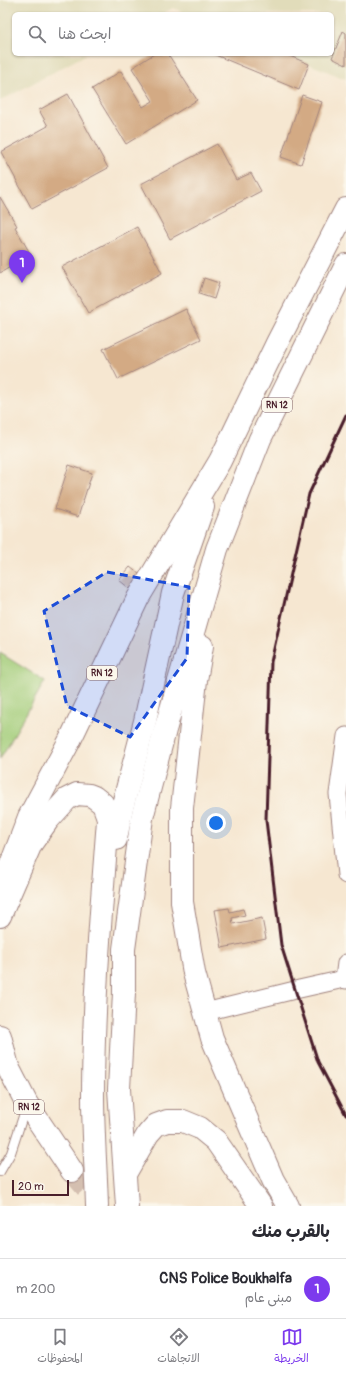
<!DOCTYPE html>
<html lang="ar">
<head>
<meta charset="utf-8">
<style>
	body { margin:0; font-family:Pangolin,"Playpen Sans Arabic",sans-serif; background:#f2f2f3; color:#2b2b33; direction:rtl }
	.scale { position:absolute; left:12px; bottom:10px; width:57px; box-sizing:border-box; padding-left:4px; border:2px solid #4a1f2b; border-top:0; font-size:11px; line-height:14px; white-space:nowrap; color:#4a1f2b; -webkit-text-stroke:3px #fbf7ec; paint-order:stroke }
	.you { position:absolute; left:216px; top:823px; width:14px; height:14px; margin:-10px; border:3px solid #fff; border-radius:50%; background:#1a73e8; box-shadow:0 0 0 6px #1a73e833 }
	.badge { display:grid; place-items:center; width:26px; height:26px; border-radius:50%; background:#7c3aed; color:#fff; font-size:13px; font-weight:700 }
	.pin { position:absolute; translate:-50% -33px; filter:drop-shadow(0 1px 2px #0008) }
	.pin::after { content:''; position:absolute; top:21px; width:14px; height:12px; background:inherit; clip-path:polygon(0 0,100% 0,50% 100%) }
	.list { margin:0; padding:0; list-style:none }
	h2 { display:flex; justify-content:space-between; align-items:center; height:52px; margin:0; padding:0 16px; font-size:17px }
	h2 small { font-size:13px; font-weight:400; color:#7c7c81 }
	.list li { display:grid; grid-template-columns:26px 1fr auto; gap:12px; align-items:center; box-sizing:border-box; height:60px; padding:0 16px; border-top:1px solid #e1e1e2 }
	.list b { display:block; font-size:15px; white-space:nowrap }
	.list p { margin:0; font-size:13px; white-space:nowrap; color:#7c7c81 }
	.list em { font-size:13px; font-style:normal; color:#7c7c81 }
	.icon { flex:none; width:22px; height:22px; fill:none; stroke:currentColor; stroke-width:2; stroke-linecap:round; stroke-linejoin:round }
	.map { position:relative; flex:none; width:346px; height:1206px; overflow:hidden; direction:ltr }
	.search { position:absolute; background:#fff; box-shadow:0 1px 3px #0004; left:12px; right:12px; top:12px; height:44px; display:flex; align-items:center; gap:10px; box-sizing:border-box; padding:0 14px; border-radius:6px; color:#7c7c81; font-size:15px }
	.sheet { height:112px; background:#fff }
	nav { display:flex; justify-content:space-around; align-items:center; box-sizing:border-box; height:56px; border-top:1px solid #e1e1e2; background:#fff; font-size:11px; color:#7c7c81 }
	nav a { display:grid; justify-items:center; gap:2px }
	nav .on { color:#7c3aed }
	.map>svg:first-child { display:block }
</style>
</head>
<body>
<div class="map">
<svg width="346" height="1206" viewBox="0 0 346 1206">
	<rect width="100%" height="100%" fill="#fbf7ec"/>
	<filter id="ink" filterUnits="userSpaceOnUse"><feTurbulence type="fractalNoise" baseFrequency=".025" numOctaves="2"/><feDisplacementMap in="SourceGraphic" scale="8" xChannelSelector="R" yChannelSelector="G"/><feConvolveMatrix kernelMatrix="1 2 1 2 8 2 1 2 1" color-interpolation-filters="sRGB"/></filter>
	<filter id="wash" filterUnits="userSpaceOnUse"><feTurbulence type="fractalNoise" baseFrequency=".012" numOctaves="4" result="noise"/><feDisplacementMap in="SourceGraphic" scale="16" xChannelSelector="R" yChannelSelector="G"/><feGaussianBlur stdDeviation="0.9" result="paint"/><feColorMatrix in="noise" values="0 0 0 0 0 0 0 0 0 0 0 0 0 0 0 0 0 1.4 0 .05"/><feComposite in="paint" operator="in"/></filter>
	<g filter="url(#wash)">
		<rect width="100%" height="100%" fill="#f6e7d1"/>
		<path fill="#e1dcba" d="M0,0h346v79l-62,-25h48v-40h-145l-14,-6 -11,6h-148v40h73l-87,47z"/>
		<path fill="#a2cc78" stroke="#767652" d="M0,653l45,28 -45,78z"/>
		<g id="blocks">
			<g fill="#d3aa84">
				<path d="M343,31l3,2v32l-14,-7z"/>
				<path d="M154,54h14l29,46 -71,44 -34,-55 29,-18 22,36 10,-6 -21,-33z"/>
				<path d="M213,54h72l24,10 -10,26z"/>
				<path d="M68,94l40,74 -76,41 -31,-57 47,-26 -9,-16z"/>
				<path d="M302,95l20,7 -21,62 -20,-7z"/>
				<path d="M217,144l19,36 15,-7 10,18 -91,48 -29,-55z"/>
				<path d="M0,197l17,29 -2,1 16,28 -31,18z"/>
				<path d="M137,227l25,46 -74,40 -26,-46z"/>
				<path d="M204,278l15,5 -5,16 -15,-5z"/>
				<path d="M186,309l15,30 -83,40 -15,-30z"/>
				<path d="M69,465l23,8 -14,44 -23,-8z"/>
				<path d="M130,567l14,11 -10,14 -15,-12z"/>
				<path d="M229,908l1,4 13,-3 2,6 -13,3 1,6 29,-6 4,21 -44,9 -7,-38z"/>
			</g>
		</g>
	</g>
	<g filter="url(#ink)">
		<use href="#blocks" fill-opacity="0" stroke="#a0837e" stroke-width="1"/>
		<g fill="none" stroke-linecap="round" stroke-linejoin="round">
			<path stroke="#d4bfb0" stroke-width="22" stroke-dasharray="22 11" stroke-linecap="butt" d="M72,1171l30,35"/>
			<defs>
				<path id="lane" d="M0,1172l11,-19 15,-46"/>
				<g id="street">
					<path d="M346,736l-8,58 8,81"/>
					<path d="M344,979l2,-16"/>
					<path d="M205,1012l90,-22 49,-11 2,1"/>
				</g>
				<g id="highway">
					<path d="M202,646l-6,34 -14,128v94l12,71 18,65 61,142 15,26"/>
					<path d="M116,839l5,-27 24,-91 28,-128 30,-86"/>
					<path d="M0,893l29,-76 41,-77 68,-142 82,-137 57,-118 69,-134"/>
					<path d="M0,916l31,-72 17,-24 19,-21 10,-5 12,1 5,2 9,7 4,11 1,5c-7,92 -15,184 -15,277 0,36 3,73 4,109"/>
					<path d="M0,1036l8,31 19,37 45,67"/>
					<path d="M125,1174l23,-40 8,-9 11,-4h16l17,7 16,13 45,65"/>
					<path d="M127,1206l-8,-117 5,-96v-44l18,-131 23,-88 52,-181 43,-110 86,-174"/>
				</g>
			</defs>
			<use href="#lane" stroke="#a0837e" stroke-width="10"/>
			<use href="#street" stroke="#a0837e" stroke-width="19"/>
			<use href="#highway" stroke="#a0837e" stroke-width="24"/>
			<use href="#lane" stroke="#fff" stroke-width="8"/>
			<use href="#street" stroke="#fff" stroke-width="17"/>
			<use href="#highway" stroke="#fff" stroke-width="22"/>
			<path stroke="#4a1f2b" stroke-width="3" d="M346,415l-37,79 -38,168 -5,158 15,125 37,117 28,53"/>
		</g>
	</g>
	<path fill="#1d4ed8" fill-opacity="0.2" stroke="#1d4ed8" stroke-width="3" stroke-dasharray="8 5" stroke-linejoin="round" d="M107,572l82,15 -2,71 -57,79 -63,-31 -23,-95z"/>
	<g text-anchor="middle" stroke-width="3.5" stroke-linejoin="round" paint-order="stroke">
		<g fill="#fbf7ec" stroke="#7f6065" stroke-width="1">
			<rect x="262" y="398" width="30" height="14" rx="3"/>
			<rect x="87" y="666" width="30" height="14" rx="3"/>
			<rect x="14" y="1100" width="30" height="14" rx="3"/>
		</g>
		<g font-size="9" font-weight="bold" fill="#4a1f2b">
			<text x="277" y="408">RN 12</text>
			<text x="102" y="676">RN 12</text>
			<text x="29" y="1110">RN 12</text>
		</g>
	</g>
</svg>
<div class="scale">20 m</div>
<div class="you"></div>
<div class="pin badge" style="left:22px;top:283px">1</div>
<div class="search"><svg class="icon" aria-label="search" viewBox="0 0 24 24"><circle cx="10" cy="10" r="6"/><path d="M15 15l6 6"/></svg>ابحث هنا</div>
</div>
<section class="sheet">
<h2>بالقرب منك<small></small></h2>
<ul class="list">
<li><span class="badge">1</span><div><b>CNS Police Boukhalfa</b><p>مبنى عام</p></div><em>200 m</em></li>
</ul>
</section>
<nav>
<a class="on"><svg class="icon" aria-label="map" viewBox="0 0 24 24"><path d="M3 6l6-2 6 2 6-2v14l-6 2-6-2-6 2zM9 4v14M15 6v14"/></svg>الخريطة</a>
<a><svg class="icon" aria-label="directions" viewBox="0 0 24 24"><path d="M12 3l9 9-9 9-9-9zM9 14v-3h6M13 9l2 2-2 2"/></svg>الاتجاهات</a>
<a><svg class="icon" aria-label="saved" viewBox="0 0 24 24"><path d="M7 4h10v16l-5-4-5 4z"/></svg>المحفوظات</a>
</nav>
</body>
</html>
